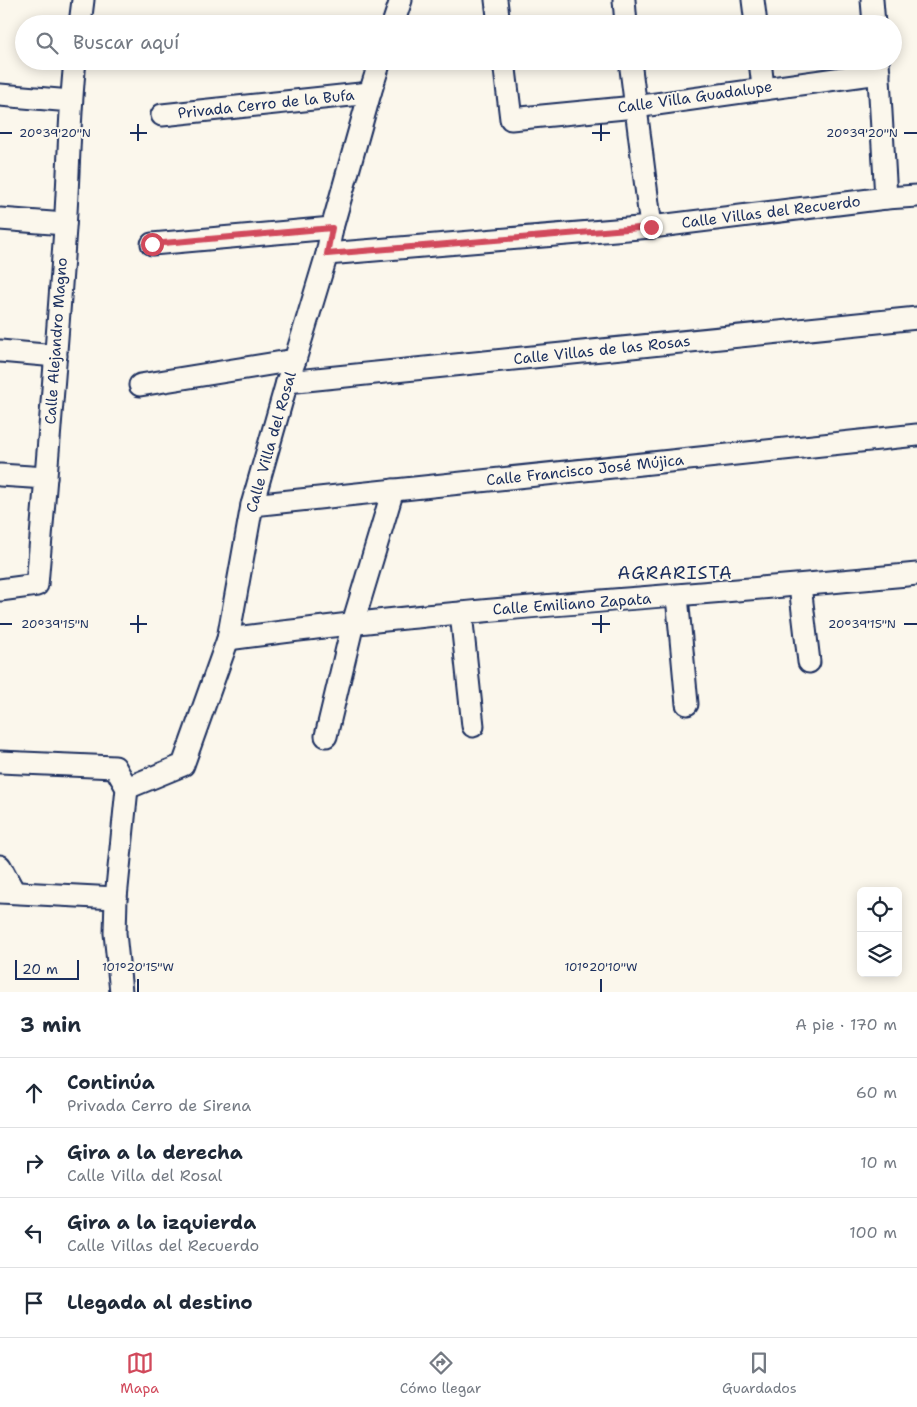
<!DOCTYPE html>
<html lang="es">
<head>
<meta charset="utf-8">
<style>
	body { margin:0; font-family:"Shantell Sans",sans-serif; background:#f6f6f7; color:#1f2937 }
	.controls { position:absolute; right:15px; bottom:15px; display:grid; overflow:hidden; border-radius:8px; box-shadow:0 2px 12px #0003 }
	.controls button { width:45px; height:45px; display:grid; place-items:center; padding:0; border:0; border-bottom:1px solid #e0e1e3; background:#fff; color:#1f2937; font:25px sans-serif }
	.scale { position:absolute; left:15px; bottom:12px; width:64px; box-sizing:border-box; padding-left:5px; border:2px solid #1b2f5e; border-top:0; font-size:14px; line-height:18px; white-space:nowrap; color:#1b2f5e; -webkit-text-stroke:4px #fbf7ec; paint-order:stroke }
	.stop { position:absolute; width:15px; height:15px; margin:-11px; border:4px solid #d1495b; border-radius:50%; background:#fff }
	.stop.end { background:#d1495b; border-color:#fff; box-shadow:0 1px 5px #0008 }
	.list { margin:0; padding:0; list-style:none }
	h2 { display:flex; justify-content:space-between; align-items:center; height:65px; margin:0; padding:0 20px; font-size:21px }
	h2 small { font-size:16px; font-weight:400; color:#747a83 }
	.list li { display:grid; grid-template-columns:32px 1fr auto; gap:15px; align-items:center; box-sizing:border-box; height:70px; padding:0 20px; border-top:1px solid #e0e1e3 }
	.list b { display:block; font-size:19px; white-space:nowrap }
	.list p { margin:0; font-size:16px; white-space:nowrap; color:#747a83 }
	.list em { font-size:16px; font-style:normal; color:#747a83 }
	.icon { flex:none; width:28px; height:28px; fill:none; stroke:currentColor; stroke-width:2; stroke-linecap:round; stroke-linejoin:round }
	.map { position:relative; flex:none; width:917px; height:992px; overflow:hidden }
	.search { position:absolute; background:#fff; box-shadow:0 2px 12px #0003; left:15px; right:15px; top:15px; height:55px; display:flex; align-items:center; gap:12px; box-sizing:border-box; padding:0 18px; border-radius:28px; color:#747a83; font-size:19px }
	.sheet { height:345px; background:#fff }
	nav { display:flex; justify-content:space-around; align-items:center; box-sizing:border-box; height:70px; border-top:1px solid #e0e1e3; background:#fff; font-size:14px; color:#747a83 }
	nav a { display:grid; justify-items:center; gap:2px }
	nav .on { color:#d1495b }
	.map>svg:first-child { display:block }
</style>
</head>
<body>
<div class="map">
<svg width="917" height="992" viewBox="0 0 917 992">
	<rect width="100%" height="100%" fill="#fbf7ec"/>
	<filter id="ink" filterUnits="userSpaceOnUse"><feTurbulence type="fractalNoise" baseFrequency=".02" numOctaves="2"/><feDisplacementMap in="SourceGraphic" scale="10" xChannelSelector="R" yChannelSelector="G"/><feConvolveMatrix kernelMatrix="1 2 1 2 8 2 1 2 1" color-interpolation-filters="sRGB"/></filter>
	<g filter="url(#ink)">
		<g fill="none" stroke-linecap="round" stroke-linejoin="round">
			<defs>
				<g id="minor">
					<path d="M496,0l3,24"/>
					<path d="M624,0l2,24"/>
					<path d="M753,0l3,24"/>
					<path d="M872,0l2,24"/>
					<path d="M80,24l3,-24"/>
					<path d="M393,24l8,-24"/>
					<path d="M504,61l7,58 124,-12 244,-34"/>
					<path d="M630,61l21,166"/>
					<path d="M760,61l3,26"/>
					<path d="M878,61l8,137"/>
					<path d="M0,95l71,6"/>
					<path d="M162,115l208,-22"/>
					<path d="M0,219l65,5"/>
					<path d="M152,244l180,-16"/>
					<path d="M327,254l324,-27 235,-29 31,-2"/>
					<path d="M0,351l56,5"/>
					<path d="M287,382l630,-64"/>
					<path d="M140,385l155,-25"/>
					<path d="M0,475l46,3"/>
					<path d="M252,505l665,-70"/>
					<path d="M800,586l9,76"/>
					<path d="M0,590l37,-5c10,-119 20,-238 28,-357 4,-56 4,-111 10,-167"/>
					<path d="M677,596l10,108"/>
					<path d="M461,613l12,113"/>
					<path d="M228,639c77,-10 155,-20 233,-26 152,-14 304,-24 456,-39"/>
					<path d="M326,736l27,-113 40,-133"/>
					<path d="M0,762l115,5 12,21 -11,110 -1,35 6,59"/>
					<path d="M127,788l56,-23 45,-126 24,-134 35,-123 8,-22 32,-106 5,-26 38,-135 10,-32"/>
					<path d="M0,866l14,26"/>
					<path d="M0,892l116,6"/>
				</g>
			</defs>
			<use href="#minor" stroke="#1b2f5e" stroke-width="25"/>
			<use href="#minor" stroke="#fbf7ec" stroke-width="21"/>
		</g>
	</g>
	<g fill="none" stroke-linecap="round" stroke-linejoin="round" filter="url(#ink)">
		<path stroke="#d1495b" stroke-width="6" d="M152,244l180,-16 -5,26 324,-27"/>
	</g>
	<path fill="none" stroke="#1b2f5e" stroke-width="2" d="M138,124v17M601,124v17M0,133h12M130,133h17M592,133h18M904,133h13M138,615v18M601,615v18M0,624h12M130,624h17M592,624h18M904,624h13M138,979v13M601,979v13"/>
	<g text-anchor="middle" stroke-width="4" stroke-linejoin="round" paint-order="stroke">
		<g font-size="15" fill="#1b2f5e" stroke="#fbf7ec">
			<text transform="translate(695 97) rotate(-8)" y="5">Calle Villa Guadalupe</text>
			<text transform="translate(266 104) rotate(-6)" y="5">Privada Cerro de la Bufa</text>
			<text transform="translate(771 212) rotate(-7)" y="5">Calle Villas del Recuerdo</text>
			<text transform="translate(56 341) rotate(-86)" y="5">Calle Alejandro Magno</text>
			<text transform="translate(602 350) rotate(-6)" y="5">Calle Villas de las Rosas</text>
			<text transform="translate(271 442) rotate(-74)" y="5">Calle Villa del Rosal</text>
			<text transform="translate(585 470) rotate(-6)" y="5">Calle Francisco José Mújica</text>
			<text transform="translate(572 604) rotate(-4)" y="5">Calle Emiliano Zapata</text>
		</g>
		<g font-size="18" letter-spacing="1" fill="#1b2f5e" stroke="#fbf7ec">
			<text x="675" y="579">AGRARISTA</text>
		</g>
	</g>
	<g font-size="12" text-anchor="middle" fill="#1b2f5e" stroke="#fbf7ec" stroke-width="4" stroke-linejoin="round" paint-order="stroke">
		<text x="55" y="137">20°39'20"N</text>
		<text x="862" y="137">20°39'20"N</text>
		<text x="55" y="628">20°39'15"N</text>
		<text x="862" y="628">20°39'15"N</text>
		<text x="138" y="971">101°20'15"W</text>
		<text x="601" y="971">101°20'10"W</text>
	</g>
</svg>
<div class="controls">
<button><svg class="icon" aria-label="locate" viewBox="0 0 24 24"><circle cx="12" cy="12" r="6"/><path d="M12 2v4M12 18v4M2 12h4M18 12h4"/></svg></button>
<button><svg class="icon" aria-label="layers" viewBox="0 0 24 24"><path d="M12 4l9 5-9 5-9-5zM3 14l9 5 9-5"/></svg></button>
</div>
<div class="scale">20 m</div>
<div class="stop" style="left:152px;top:244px"></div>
<div class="stop end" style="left:651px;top:227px"></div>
<div class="search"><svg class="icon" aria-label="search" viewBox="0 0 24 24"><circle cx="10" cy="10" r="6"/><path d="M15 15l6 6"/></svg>Buscar aquí</div>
</div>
<section class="sheet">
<h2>3 min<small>A pie · 170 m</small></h2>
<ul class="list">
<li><svg class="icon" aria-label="ahead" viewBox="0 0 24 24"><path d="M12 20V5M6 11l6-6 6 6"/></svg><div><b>Continúa</b><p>Privada Cerro de Sirena</p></div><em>60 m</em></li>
<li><svg class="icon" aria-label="right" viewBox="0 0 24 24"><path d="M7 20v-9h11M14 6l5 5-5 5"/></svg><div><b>Gira a la derecha</b><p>Calle Villa del Rosal</p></div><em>10 m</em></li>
<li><svg class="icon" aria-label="left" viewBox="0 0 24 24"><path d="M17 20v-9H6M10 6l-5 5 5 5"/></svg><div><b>Gira a la izquierda</b><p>Calle Villas del Recuerdo</p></div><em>100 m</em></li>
<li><svg class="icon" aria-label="arrive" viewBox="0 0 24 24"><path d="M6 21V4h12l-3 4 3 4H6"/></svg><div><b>Llegada al destino</b></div></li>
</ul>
</section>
<nav>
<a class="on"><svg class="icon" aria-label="map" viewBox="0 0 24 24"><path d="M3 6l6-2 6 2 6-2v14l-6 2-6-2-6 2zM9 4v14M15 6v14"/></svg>Mapa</a>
<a><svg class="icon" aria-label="directions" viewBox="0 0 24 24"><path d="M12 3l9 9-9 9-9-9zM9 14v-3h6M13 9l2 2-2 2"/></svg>Cómo llegar</a>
<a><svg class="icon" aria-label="saved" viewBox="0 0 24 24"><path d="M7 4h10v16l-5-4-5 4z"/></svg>Guardados</a>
</nav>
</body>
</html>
